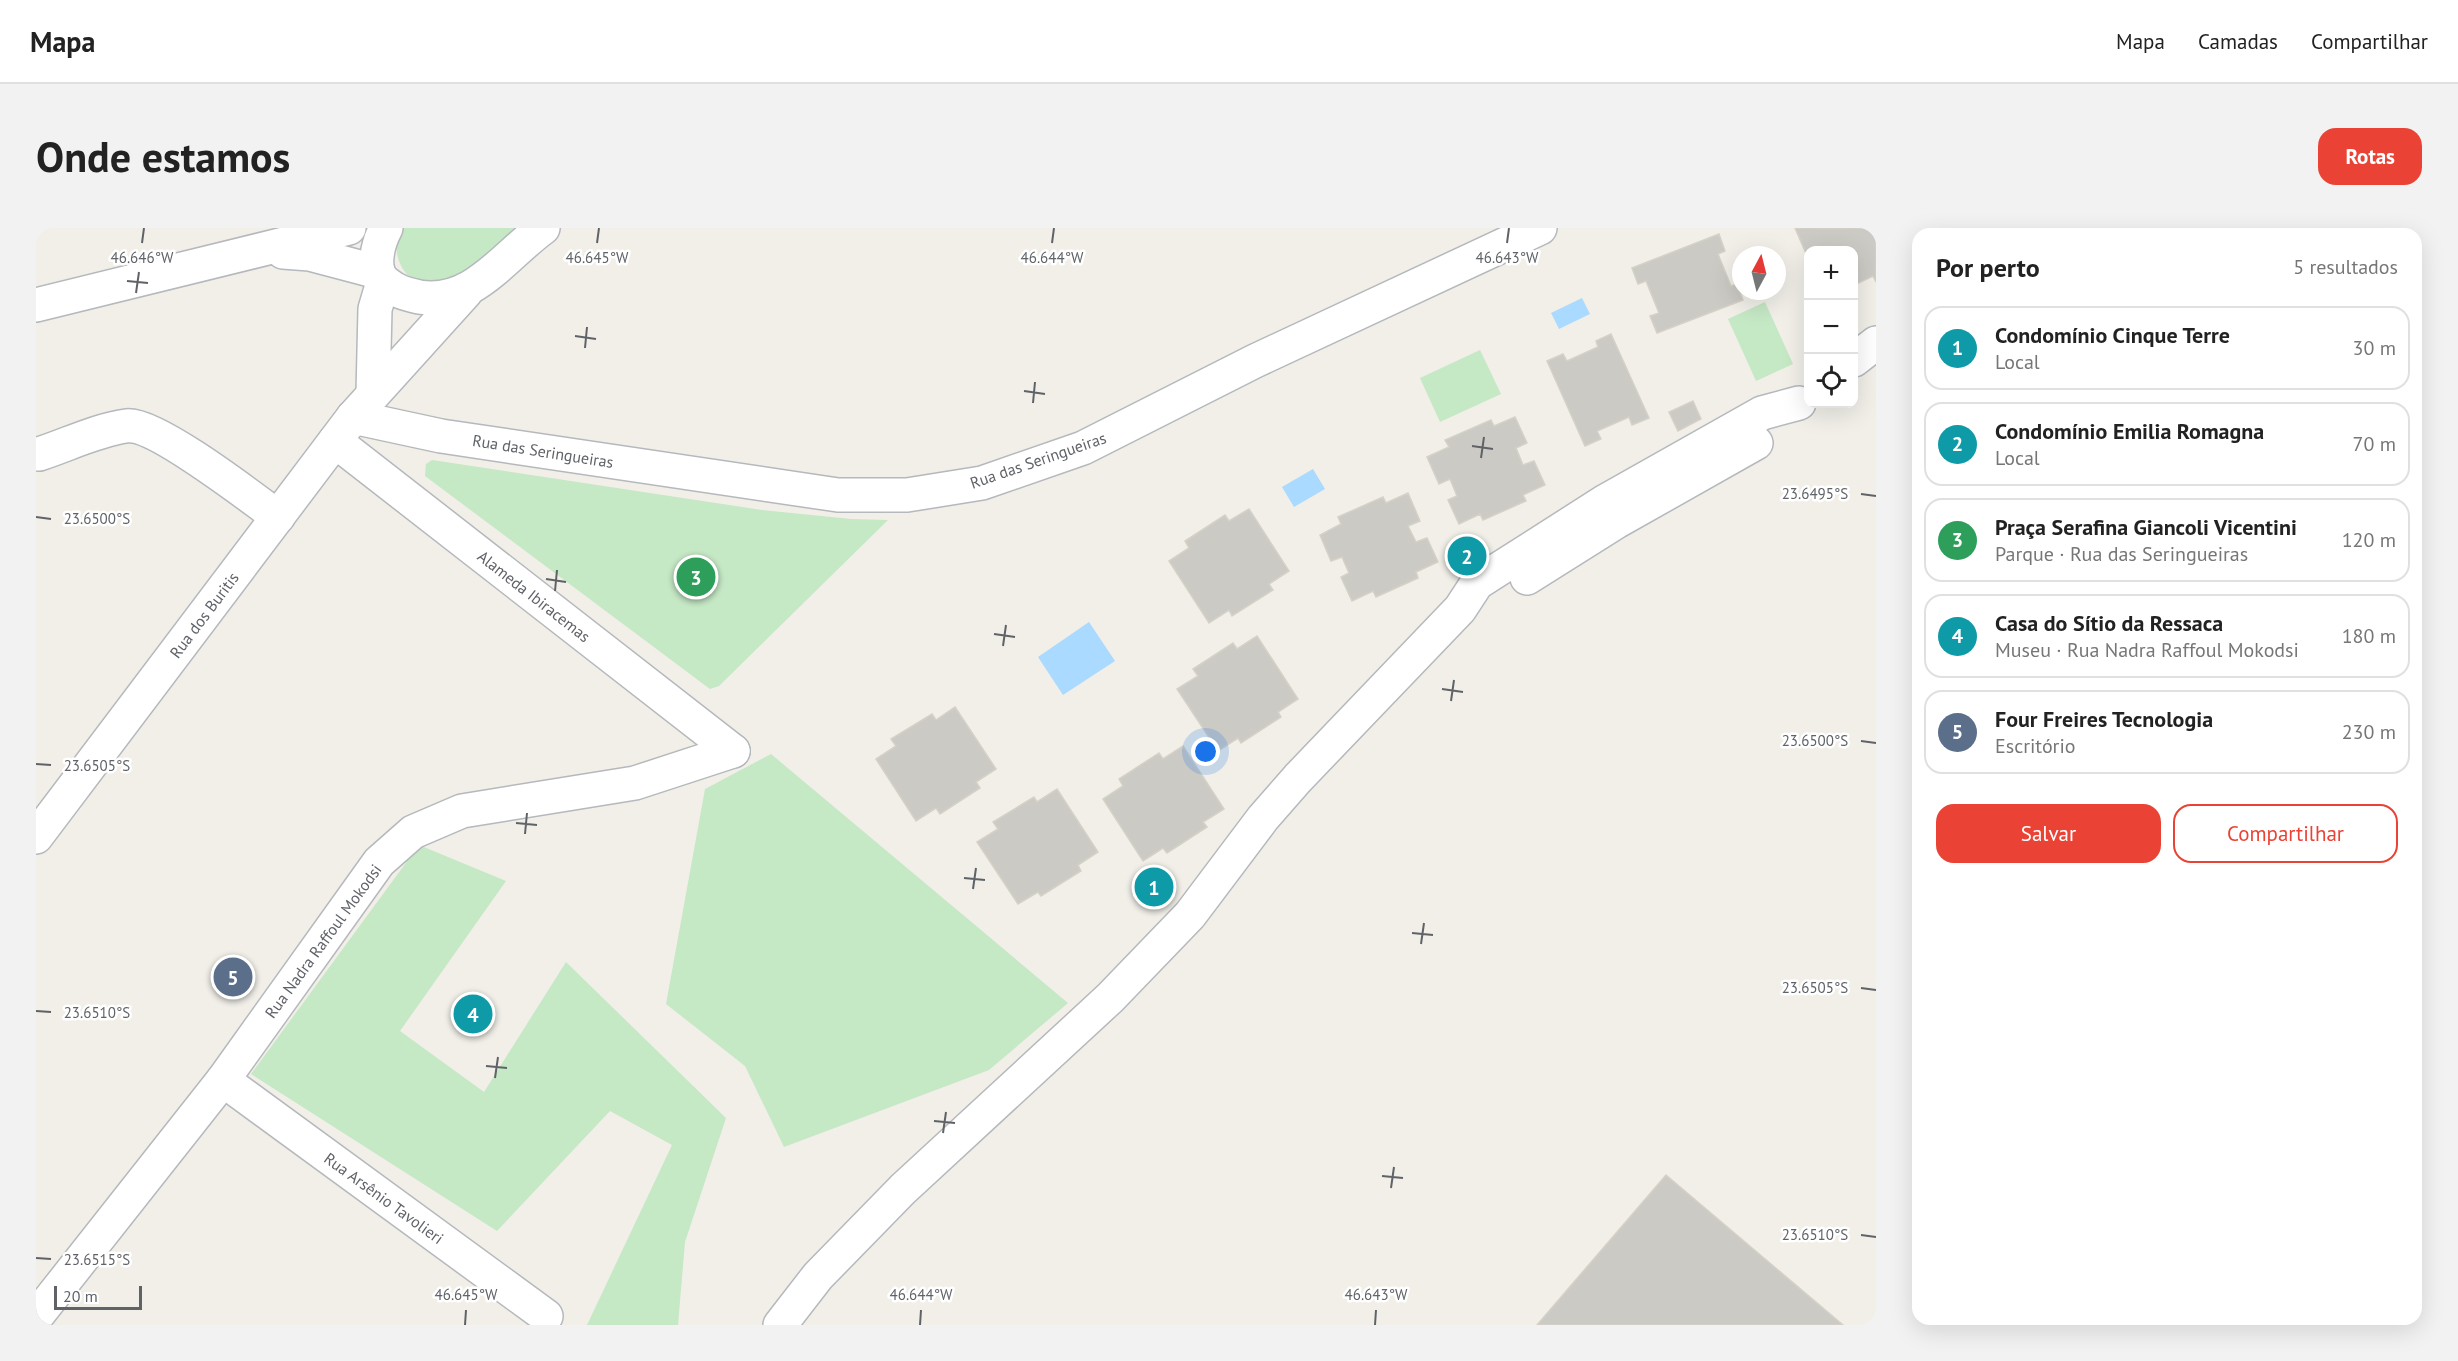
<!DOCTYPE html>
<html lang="pt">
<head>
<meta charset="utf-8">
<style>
	body { margin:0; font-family:"PT Sans",sans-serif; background:#f2f2f2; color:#222 }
	.controls { position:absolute; right:18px; top:18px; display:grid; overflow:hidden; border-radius:12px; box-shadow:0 6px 24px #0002 }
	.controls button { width:54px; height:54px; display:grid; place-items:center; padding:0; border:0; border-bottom:2px solid #e0e0e0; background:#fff; color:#222; font:30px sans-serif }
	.compass { position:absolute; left:1696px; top:18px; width:54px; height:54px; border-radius:50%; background:#fff; box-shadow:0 6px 24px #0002; rotate:7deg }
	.scale { position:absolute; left:18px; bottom:15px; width:88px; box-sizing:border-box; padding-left:6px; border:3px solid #5f6368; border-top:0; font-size:16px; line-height:21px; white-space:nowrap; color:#5f6368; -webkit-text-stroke:4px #fff; paint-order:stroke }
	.you { position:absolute; left:1170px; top:524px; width:21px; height:21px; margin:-15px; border:4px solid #fff; border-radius:50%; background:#1a73e8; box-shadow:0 0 0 9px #1a73e833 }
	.badge { display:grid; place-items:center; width:39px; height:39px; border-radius:50%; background:#ea4335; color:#fff; font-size:20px; font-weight:700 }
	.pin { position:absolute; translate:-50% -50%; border:3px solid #fff; box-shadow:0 2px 6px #0006 }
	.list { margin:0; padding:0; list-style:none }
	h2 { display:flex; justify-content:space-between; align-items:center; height:78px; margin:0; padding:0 24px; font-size:26px }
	h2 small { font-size:20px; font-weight:400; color:#767676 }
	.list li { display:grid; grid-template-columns:39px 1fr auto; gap:18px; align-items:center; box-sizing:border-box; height:84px; margin:0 12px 12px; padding:0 12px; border:2px solid #e0e0e0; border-radius:18px }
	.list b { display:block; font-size:22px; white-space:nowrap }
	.list p { margin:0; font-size:20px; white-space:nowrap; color:#767676 }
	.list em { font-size:20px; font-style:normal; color:#767676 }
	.actions { display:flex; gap:12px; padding:18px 24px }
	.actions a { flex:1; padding:14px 0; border:2px solid #ea4335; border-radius:18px; text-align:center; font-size:21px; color:#ea4335 }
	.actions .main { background:#ea4335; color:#fff }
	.icon { flex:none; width:33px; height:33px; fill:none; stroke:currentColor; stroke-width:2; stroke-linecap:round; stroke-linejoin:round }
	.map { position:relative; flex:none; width:1840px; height:1097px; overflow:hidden; border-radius:18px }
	header { display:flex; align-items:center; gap:36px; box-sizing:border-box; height:84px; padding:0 30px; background:#fff; border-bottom:2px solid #e0e0e0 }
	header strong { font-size:28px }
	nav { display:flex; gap:33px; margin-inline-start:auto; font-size:21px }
	.intro { display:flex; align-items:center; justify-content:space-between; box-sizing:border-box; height:144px; padding:0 36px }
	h1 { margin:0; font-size:42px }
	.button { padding:15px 27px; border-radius:18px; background:#ea4335; color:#fff; font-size:21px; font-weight:700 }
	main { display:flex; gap:36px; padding:0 36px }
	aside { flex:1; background:#fff; border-radius:18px; box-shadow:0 6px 24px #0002 }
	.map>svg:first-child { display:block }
</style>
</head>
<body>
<header>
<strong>Mapa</strong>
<nav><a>Mapa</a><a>Camadas</a><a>Compartilhar</a></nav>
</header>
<div class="intro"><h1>Onde estamos</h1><a class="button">Rotas</a></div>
<main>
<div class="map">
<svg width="1840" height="1097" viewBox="0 0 1840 1097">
	<rect width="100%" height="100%" fill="#f1efe8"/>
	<g fill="#c5e8c5">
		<path d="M367,0h119l-62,55c-13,0 -27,1 -39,-1 -22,-4 -32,-38 -18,-54z"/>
		<path d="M1729,74l28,62 -37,17 -28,-62z"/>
		<path d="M1444,122l21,44 -61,28 -20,-44z"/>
		<path d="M396,232l330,50 89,9 37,1 -169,166 -9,3 -285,-213 1,-12z"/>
		<path d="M735,526l297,249 -79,67 -205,77 -39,-81 -79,-62 39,-215z"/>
		<path d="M383,617l87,36 -106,150 84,61 82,-130 160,156 -41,124 -7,83h-91l85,-180 -62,-34 -113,120 -246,-157z"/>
	</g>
	<g fill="#aadaff">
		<path d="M1546,70l8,16 -31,15 -8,-16z"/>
		<path d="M1277,241l12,20 -31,18 -12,-20z"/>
		<path d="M1053,394l26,39 -52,34 -25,-38z"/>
	</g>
	<g fill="#cccac5" stroke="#d6d1c6" stroke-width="1.5">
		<path d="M1759,0h76l5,11v43l-3,-6 -19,9v-35h-46v8z"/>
		<path d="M1683,6l6,17 -7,3 13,32 6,-2 6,16 -86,33 -7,-17 9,-3 -13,-32 -8,3 -6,-16z"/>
		<path d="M1575,106l38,84 -17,7 -3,-8 -32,14 4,8 -16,7 -38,-85 16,-7 4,7 31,-14 -2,-6z"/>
		<path d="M1657,173l8,18 -23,12 -9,-19z"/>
		<path d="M1479,189l12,26 -11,5 7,17 11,-4 11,24 -22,10 3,6 -43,19 -3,-6 -21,10 -11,-24 9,-4 -7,-17 -11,5 -12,-27 22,-10 -4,-7 46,-20 3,6z"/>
		<path d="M1372,265l12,28 -12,5 8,16 11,-4 11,24 -22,10 2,6 -42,19 -3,-6 -21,10 -11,-24 8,-4 -7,-16 -11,4 -11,-26 21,-11 -3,-7 45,-20 3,6z"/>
		<path d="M1213,281l40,62 -20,13 4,6 -41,26 -3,-6 -20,13 -40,-62 20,-13 -4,-7 40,-26 4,6z"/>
		<path d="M1435,309l13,23 -20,15 -14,-23z"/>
		<path d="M1221,408l41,63 -20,13 3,5 -40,26 -3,-5 -20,13 -41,-62 21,-13 -5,-7 40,-26 4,6z"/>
		<path d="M919,479l41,62 -20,13 4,6 -40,26 -4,-6 -20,13 -40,-62 20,-13 -5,-7 41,-25 4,6z"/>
		<path d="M1147,518l41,63 -21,13 4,5 -40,26 -4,-5 -20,13 -40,-62 20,-13 -4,-7 40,-26 4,6z"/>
		<path d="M1021,561l41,63 -20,13 3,6 -40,25 -3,-4 -20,12 -41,-62 21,-13 -5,-7 41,-25 3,5z"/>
		<path d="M1119,643l14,13 -17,19 -14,-12z"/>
		<path d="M1630,947l177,150h-306z"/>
	</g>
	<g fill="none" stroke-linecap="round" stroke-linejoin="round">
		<defs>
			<g id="minor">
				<path d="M350,0c-8,15 -16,43 0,55 11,9 20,11 33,14 53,9 85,-41 124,-69"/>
				<path d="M247,24l27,2 68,18"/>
				<path d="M0,77l313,-77"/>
				<path d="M1818,132l22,-17"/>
				<path d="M337,165l2,-84 8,-27"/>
				<path d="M317,189l88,19 397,59h69l75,-12 101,-35 172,-87 285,-133"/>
				<path d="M299,213l398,310"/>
				<path d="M3,226c28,-9 58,-24 87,-28 28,-4 126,72 152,91"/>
				<path d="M1491,350l89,-56 140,-79"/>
				<path d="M0,609l317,-420 113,-125"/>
				<path d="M187,852l323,236"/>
				<path d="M0,1089l187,-237 156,-218 34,-30 49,-21 173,-28 98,-32"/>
				<path d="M744,1097l38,-49 85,-87 207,-191 80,-83 73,-97 35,-40 162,-169 17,-26 127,-81 158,-89 37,-10"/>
			</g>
		</defs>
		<use href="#minor" stroke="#b5b8bc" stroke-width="36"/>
		<use href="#minor" stroke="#fff" stroke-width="33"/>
	</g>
	<path fill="none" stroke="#5f6368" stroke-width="2" d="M106,15l2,-15M561,15l2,-15M1016,15l2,-15M1471,15l2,-15M91,53l21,2M100,65l3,-21M539,108l21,3M549,120l2,-21M988,163l21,3M997,175l2,-21M1436,218l21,3M1445,230l3,-21M1825,266l15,2M0,289l15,2M510,351l20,3M519,363l2,-21M958,406l21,3M967,418l3,-21M1406,461l21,3M1415,473l3,-21M1825,513l15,2M0,536l15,1M480,595l21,2M489,606l2,-21M928,650l21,2M937,661l3,-21M1376,705l21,2M1385,716l3,-21M1825,760l15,2M0,783l15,1M450,838l21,2M459,850l3,-21M898,893l21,2M907,905l3,-21M1346,948l21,2M1355,960l3,-21M1825,1007l15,2M0,1030l15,1M429,1097l1,-15M884,1097l1,-15M1339,1097l1,-15"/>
	<g text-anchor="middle" stroke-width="5" stroke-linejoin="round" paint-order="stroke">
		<g font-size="16" fill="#5f6368" stroke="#fff">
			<text transform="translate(507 223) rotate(9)" y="6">Rua das Seringueiras</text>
			<text transform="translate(1002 232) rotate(-19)" y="6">Rua das Seringueiras</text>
			<text transform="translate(498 368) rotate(38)" y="6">Alameda Ibiracemas</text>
			<text transform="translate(168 387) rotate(-53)" y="6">Rua dos Buritis</text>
			<text transform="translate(287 713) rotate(-54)" y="6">Rua Nadra Raffoul Mokodsi</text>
			<text transform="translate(348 970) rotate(36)" y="6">Rua Arsênio Tavolieri</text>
		</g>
	</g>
	<g font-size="15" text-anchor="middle" fill="#5f6368" stroke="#fff" stroke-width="5" stroke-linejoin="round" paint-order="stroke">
		<text x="106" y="35">46.646°W</text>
		<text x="561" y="35">46.645°W</text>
		<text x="1016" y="35">46.644°W</text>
		<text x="1471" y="35">46.643°W</text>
		<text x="1779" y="271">23.6495°S</text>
		<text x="61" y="296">23.6500°S</text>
		<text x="1779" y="518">23.6500°S</text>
		<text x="61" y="543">23.6505°S</text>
		<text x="1779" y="765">23.6505°S</text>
		<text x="61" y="790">23.6510°S</text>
		<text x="1779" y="1012">23.6510°S</text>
		<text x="61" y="1037">23.6515°S</text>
		<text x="430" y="1072">46.645°W</text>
		<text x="885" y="1072">46.644°W</text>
		<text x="1340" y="1072">46.643°W</text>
	</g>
</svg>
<div class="controls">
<button>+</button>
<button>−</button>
<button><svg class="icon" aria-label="locate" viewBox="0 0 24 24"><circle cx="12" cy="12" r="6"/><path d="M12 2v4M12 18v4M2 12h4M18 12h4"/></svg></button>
</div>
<svg class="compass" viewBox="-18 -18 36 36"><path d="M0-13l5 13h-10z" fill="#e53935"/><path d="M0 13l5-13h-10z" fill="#767676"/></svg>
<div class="scale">20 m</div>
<div class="you"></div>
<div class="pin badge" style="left:1118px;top:659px;background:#0f9aa8">1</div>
<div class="pin badge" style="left:1431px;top:328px;background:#0f9aa8">2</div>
<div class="pin badge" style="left:660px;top:349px;background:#2e9e5b">3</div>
<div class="pin badge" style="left:437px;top:786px;background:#0f9aa8">4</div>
<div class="pin badge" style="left:197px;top:749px;background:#5c6f8a">5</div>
</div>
<aside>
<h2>Por perto<small>5 resultados</small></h2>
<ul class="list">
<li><span class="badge" style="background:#0f9aa8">1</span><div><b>Condomínio Cinque Terre</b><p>Local</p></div><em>30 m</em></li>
<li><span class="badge" style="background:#0f9aa8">2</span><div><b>Condomínio Emilia Romagna</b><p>Local</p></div><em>70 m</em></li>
<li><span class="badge" style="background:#2e9e5b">3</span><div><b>Praça Serafina Giancoli Vicentini</b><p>Parque · Rua das Seringueiras</p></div><em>120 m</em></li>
<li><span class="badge" style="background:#0f9aa8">4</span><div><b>Casa do Sítio da Ressaca</b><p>Museu · Rua Nadra Raffoul Mokodsi</p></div><em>180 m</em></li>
<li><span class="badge" style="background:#5c6f8a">5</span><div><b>Four Freires Tecnologia</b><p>Escritório</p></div><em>230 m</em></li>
</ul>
<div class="actions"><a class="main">Salvar</a><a>Compartilhar</a></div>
</aside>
</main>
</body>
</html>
